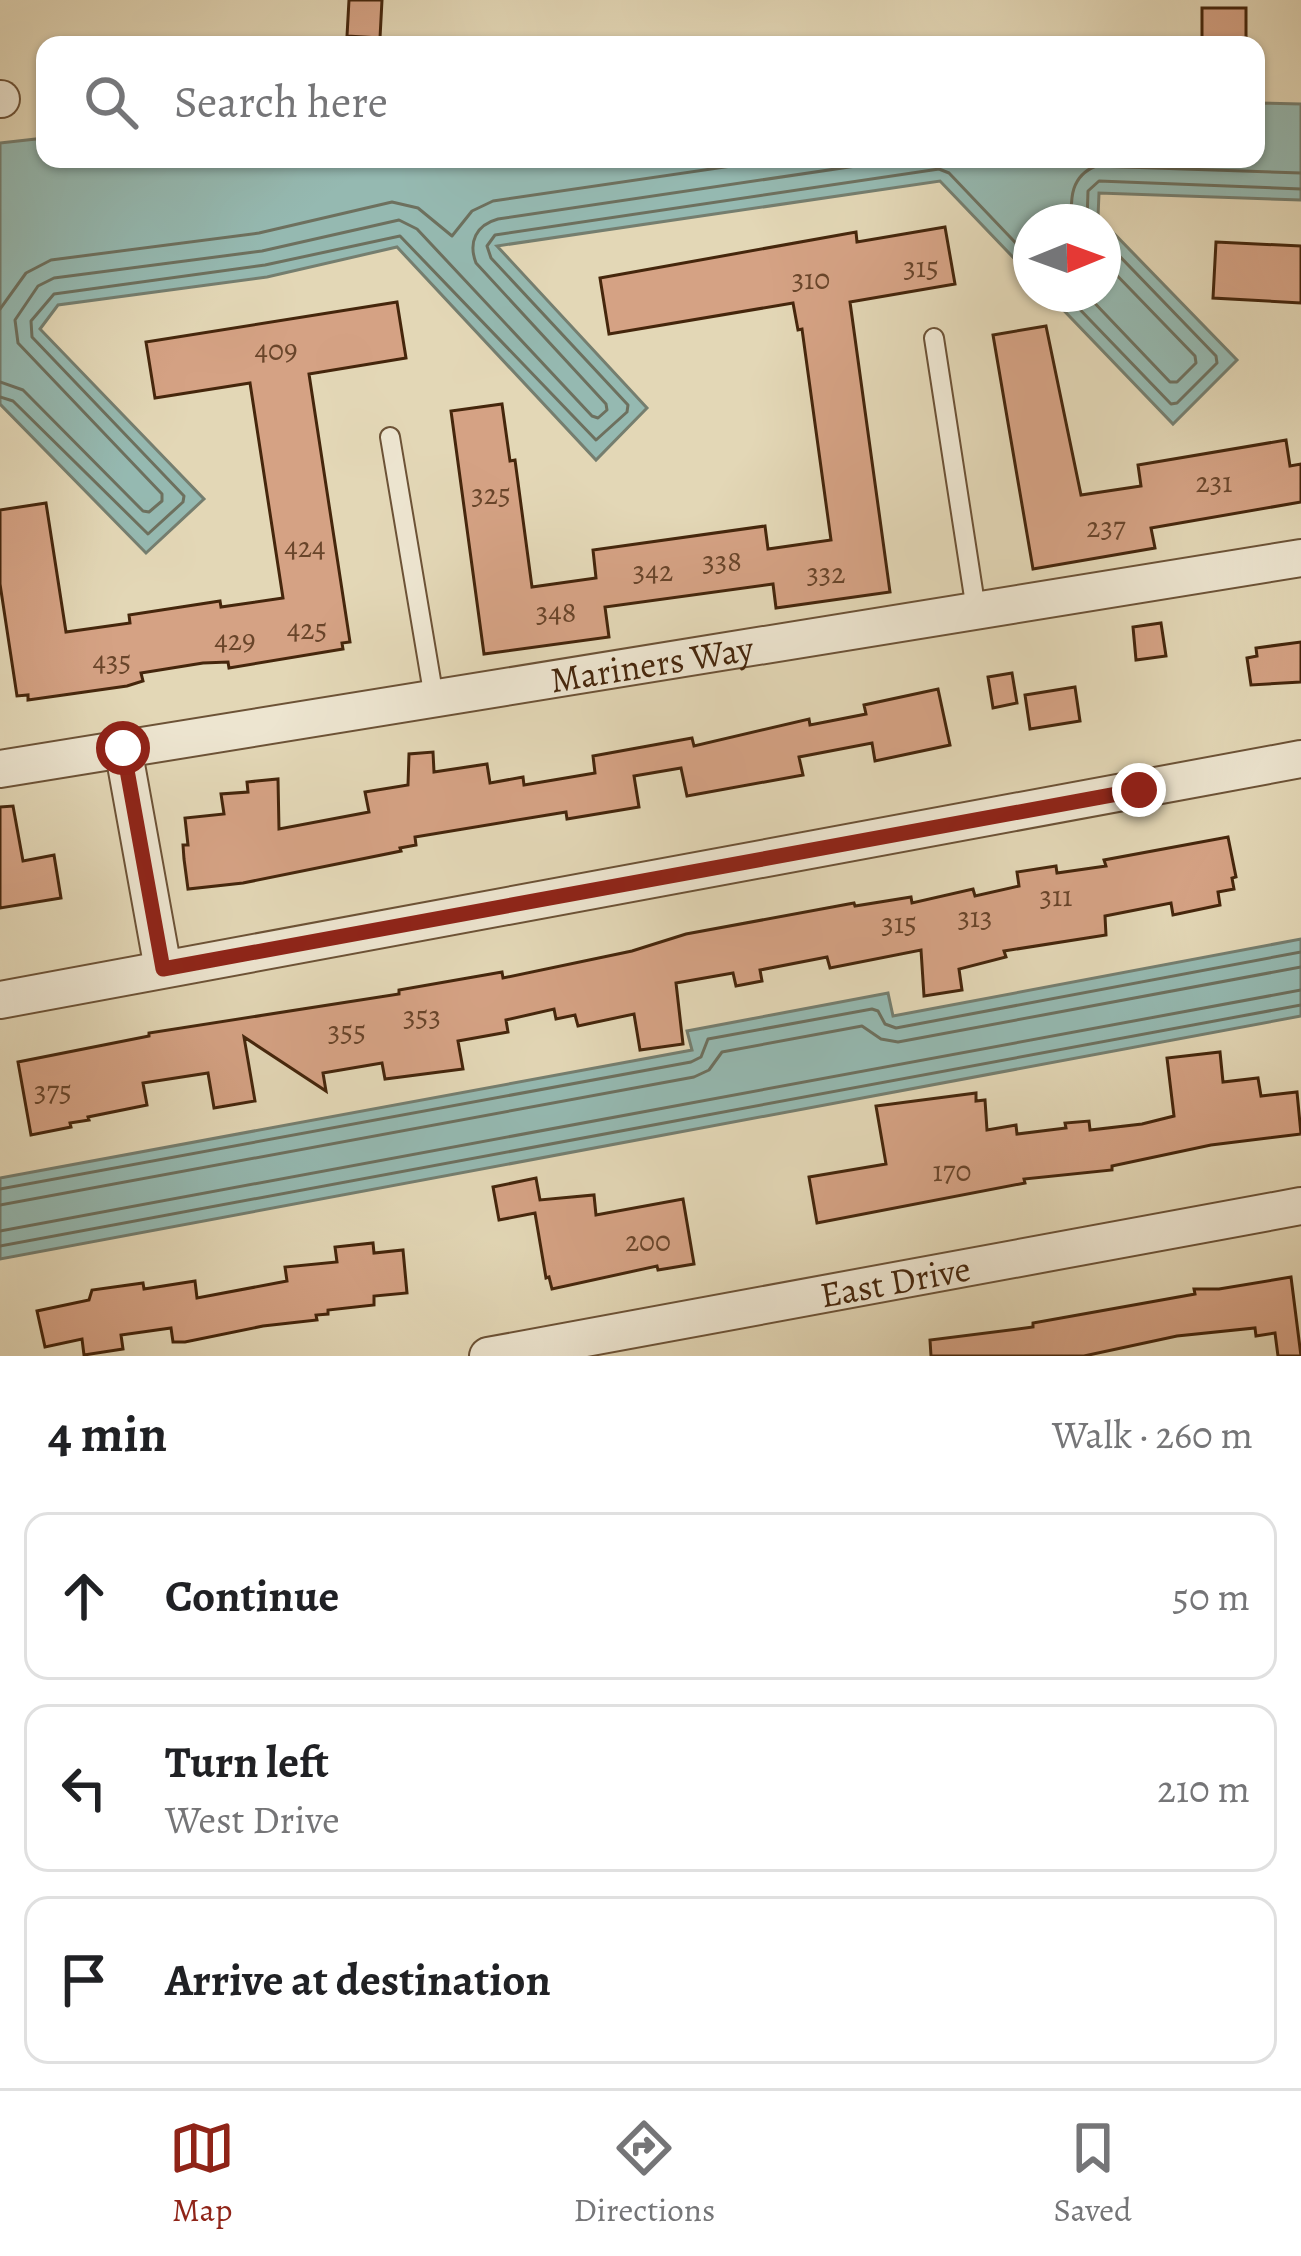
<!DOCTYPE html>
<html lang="en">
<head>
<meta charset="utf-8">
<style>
	body { margin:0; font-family:Alegreya,serif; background:#f6f6f6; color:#202124 }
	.compass { position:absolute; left:1013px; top:204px; width:108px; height:108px; border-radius:50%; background:#fff; box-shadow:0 3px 9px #0004; rotate:89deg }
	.stop { position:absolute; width:36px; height:36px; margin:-27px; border:9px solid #8f2418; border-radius:50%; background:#fff }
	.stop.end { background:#8f2418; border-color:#fff; box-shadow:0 3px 12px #0008 }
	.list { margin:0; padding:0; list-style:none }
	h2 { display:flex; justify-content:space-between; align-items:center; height:156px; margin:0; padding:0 48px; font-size:51px }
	h2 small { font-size:39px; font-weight:400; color:#757577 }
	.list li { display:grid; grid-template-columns:78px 1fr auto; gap:36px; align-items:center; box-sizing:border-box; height:168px; margin:0 24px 24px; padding:0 24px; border:3px solid #e0e0e0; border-radius:24px }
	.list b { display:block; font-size:45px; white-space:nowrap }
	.list p { margin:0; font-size:39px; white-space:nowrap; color:#757577 }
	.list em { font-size:39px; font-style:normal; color:#757577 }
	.icon { flex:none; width:66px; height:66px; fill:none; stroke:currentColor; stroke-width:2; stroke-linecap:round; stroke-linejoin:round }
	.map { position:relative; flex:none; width:1301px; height:1356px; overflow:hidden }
	.search { position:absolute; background:#fff; box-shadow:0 3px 9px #0004; left:36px; right:36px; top:36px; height:132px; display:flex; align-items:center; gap:30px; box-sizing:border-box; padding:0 42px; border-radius:24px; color:#757577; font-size:45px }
	.sheet { height:732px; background:#fff }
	nav { display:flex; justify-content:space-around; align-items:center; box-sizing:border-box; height:168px; border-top:3px solid #e0e0e0; background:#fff; font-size:33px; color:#757577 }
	nav a { display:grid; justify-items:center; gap:6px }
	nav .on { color:#8f2418 }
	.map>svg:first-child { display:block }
</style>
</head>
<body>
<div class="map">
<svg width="1301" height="1356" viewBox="0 0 1301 1356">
	<rect width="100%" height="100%" fill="#e3d7b6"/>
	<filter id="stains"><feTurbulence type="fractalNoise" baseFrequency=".00167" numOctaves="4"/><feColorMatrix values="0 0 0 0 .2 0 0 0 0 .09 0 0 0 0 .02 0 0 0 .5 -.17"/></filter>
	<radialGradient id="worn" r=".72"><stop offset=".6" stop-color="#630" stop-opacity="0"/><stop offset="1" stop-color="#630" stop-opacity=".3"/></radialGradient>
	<g fill="#95b9b1" stroke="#757e6f" stroke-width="3">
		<path d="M1256,103l45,1v96l-202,-7 -1,24 139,143 -64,64 -125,-130h55v-72h-72v54l-91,-95 -443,65 150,162 -51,52 -199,-213 -130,30 -209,28 -18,24 164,170 -58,54 -146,-149v-261l45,-5v21h1211z"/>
		<path d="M1301,939v77l-1301,243v-81l692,-128 -5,-19 201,-38 5,23z"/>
	</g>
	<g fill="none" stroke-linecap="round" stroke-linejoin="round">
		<g stroke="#6d705e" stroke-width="3">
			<path d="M1072,222c-2,-24 -1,-46 24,-56l205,7"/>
			<path d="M1087,222l1,-31 11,-10 202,8"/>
			<path d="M1065,294l106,110 6,-1 40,-40 -1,-7 -113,-117"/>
			<path d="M1086,294l84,88h7l19,-19 -1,-7 -92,-95"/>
			<path d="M0,309l26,-36 25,-13 208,-27 133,-31 26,6 34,28 20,-25 21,-10 286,-42"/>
			<path d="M0,382l23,8 120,121 6,1 13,-11v-7l-144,-151 -3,-23 23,-34 16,-8 208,-27 137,-31 18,9 175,187 6,2 9,-8 -1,-6 -130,-141c-8,-21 0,-38 22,-44l405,-60"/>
			<path d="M0,397l13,4 135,133 35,-32 1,-6 -152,-159 -1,-16 23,-27 211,-29 135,-29 196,204 31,-28 1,-7 -137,-147 -4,-12 8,-11 444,-66 10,4 82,86"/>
			<path d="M0,1189l691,-127 10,-5 7,-18 164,-30 6,2 7,13 11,4 405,-76"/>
			<path d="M0,1205l694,-128 15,-7 13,-18 140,-26 19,13 17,3 403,-75"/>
			<path d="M0,1231l1301,-241"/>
			<path d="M0,1246l1301,-241"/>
		</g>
	</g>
	<g fill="#d5a284" stroke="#45260c" stroke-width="3">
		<path d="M349,0h33l-2,38 -33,-2z"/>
		<rect x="1202" y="8" width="44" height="37"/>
		<path d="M945,227l10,57 -105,18 40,290 -114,16 -3,-24 -168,23 4,30 -125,17 -33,-243 51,-7 8,57 5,-1 17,127 64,-9 -3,-28 172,-24 3,23 63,-9 -29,-211 -4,1 -5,-27 -184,31 -9,-56 256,-46 1,10z"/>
		<path d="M1216,242l85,4v57l-88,-5z"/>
		<path d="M397,302l9,56 -97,16 41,268 -8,1 1,6 -114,19 -1,-6 -25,1 -62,10 2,8 -16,5 -99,14v-5l-11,1 -17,-112v-74l46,-7 20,129 64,-9 -1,-8 91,-14 1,6 62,-9 -33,-215 -95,15 -9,-56z"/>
		<path d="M1046,326l35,169 60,-9 -3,-21 148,-25 4,26 11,-2v38l-150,26 4,20 -122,21 -40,-234z"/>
		<path d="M1161,623l5,33 -30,4 -3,-33z"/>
		<path d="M1301,642v40l-50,3 -4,-27 10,-2 -1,-8z"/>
		<path d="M1012,673l5,30 -24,5 -5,-31z"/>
		<path d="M1075,687l5,34 -50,8 -5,-34z"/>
		<path d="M938,689l12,56 -75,16 -3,-18 -73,14 4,18 -116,21 -6,-28 -47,8 5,31 -72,12 -1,-7 -151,25 1,8 -16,3 1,3 -158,32 -55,6 -4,-30 -1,-14h5l-3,-27 39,-4 -3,-20 27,-2 -1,-10 31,-3 1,50 90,-17 -4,-20 43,-7 1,-31 24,-2 1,20 53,-8 3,19 33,-6 1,8 71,-12 -2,-17 99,-18 2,8 115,-27 1,6 56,-11 -2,-9z"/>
		<path d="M13,806l10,55 31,-6 7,43 -61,10v-101z"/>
		<path d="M1228,837l8,40 -4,1 2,11 -16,3 2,13 -47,10 -2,-12 -66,13 1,19 -102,16 2,6 -47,12 3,21 -38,6 -3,-46 -91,18 -3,-11 -67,13 2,11 -26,5 -3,-13 -57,10 7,61 -43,6 -6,-36 -56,12 -3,-11 -19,4 -2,-10 -48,11 2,12 -50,9 5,28 -78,10 -3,-16 -59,10 3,18 -82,-54 11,64 -41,7 -6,-35 -65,10 4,22 -59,12 1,3 -19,3 1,4 -40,8 -13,-73 131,-26v-3l250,-39v-4l103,-18 1,6 129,-27 54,-17 168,-31 1,3 56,-9 1,6 61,-14 2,7 44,-10 -2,-14 39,-6 1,7 49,-7 -2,-6z"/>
		<path d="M1220,1052l3,30 35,-4 3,18 36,-4 4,42 -90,11 -99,21v4l-88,9 1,4 -208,40 -8,-46 77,-13 -10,-58 100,-13v8l9,-1 2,30 29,-5 1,9 49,-6 -1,-5 24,-2 1,9 52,-6 32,-8 -7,-58z"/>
		<path d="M536,1178l4,22 54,-5 2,20 87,-16 11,65 -36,6 -1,-4 -105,23 -3,-12 -3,1 -11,-65 -36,7 -6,-33z"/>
		<path d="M373,1243l1,10 29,-3 4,43 -33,3v9l-46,5v4l-12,1 1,5 -54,6 -78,16h-12l-2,-14 -50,7 2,14 -39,6 -2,-16 -37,8 -8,-36 52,-11 3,-10 51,-7 1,6 51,-8 2,17 90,-17 -2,-14 52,-5 -2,-15z"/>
		<path d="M1291,1277l10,79h-23l-3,-23 -19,3 -1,-8 -78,8 -93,20h-153l-1,-16 103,-13v-4l162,-29 -1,-5h25z"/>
	</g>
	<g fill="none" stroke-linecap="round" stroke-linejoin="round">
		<defs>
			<g id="service">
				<path d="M934,338l42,272"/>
				<path d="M390,437l44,261"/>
			</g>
			<g id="minor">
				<path d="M0,99h1"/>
				<path d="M123,748l40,221"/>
				<path id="s1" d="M0,769l1301,-211"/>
				<path d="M0,1000l1301,-241"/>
				<path id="s2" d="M488,1356l813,-150"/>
			</g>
		</defs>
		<use href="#service" stroke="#6c5236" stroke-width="22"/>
		<use href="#minor" stroke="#6c5236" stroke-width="40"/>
		<use href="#service" stroke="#ede5d0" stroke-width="18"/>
		<use href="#minor" stroke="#ede5d0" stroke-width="36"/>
	</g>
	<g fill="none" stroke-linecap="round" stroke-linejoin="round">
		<path stroke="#8f2418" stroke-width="15" d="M123,748l40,221 976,-179"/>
	</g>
	<g text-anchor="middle" stroke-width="10" stroke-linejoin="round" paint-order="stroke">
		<g font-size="30" fill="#69452a">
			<text x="921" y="277">315</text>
			<text x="811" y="289">310</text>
			<text x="276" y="360">409</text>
			<text x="1214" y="492">231</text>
			<text x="491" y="504">325</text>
			<text x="1106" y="537">237</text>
			<text x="305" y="557">424</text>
			<text x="722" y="571">338</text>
			<text x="653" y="581">342</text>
			<text x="826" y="583">332</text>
			<text x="556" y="622">348</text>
			<text x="307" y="639">425</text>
			<text x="235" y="650">429</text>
			<text x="112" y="671">435</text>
			<text x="1056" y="906">311</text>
			<text x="975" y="927">313</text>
			<text x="899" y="933">315</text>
			<text x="422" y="1026">353</text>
			<text x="347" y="1041">355</text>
			<text x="53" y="1101">375</text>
			<text x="952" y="1181">170</text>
			<text x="648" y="1251">200</text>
		</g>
		<g font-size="36" fill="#45260c" stroke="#ede5d0">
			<text dy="13" stroke="none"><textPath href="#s1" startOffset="660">Mariners Way</textPath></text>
			<text dy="13" stroke="none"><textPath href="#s2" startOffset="414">East Drive</textPath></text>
		</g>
	</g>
	<rect width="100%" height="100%" filter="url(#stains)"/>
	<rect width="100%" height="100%" fill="url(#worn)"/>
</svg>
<svg class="compass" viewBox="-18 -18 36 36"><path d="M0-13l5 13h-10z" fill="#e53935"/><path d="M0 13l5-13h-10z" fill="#757577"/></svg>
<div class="stop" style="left:123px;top:748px"></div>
<div class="stop end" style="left:1139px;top:790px"></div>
<div class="search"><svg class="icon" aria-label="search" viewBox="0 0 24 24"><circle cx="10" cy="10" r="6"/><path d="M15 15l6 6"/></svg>Search here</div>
</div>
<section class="sheet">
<h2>4 min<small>Walk · 260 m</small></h2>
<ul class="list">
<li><svg class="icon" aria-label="ahead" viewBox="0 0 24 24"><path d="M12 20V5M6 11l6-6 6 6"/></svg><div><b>Continue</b></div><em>50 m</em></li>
<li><svg class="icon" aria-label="left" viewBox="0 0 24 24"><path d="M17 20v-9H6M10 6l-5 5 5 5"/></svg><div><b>Turn left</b><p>West Drive</p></div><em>210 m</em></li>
<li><svg class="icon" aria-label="arrive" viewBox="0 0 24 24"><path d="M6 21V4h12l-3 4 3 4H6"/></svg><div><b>Arrive at destination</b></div></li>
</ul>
</section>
<nav>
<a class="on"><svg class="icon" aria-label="map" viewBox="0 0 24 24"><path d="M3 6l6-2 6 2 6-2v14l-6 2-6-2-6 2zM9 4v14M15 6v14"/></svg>Map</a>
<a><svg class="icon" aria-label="directions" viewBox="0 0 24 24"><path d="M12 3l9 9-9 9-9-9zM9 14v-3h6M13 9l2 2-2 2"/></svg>Directions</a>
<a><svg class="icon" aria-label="saved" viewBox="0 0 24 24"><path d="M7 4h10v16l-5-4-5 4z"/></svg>Saved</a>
</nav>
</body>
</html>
